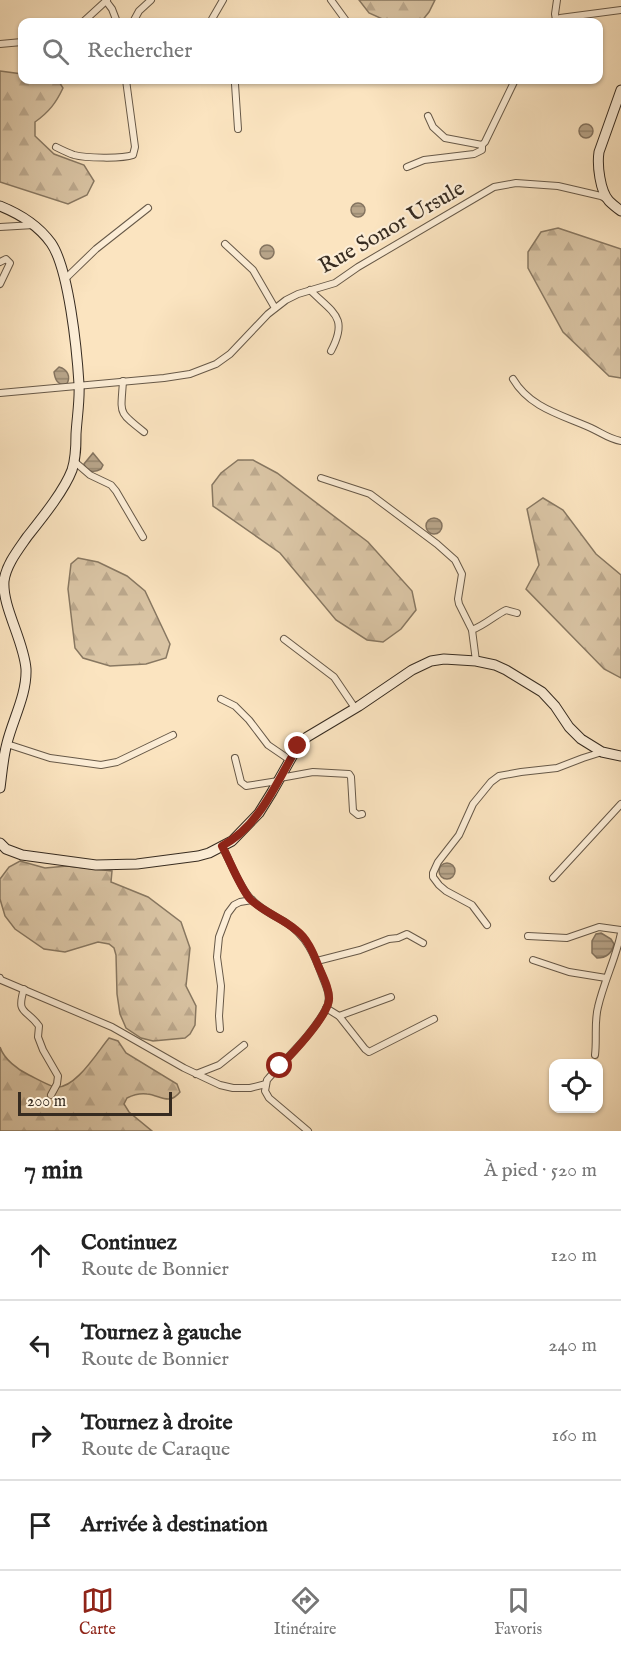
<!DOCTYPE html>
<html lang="fr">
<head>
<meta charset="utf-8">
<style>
	body { margin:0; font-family:"IM FELL English",serif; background:#f6f6f6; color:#222 }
	.controls { position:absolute; right:18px; bottom:18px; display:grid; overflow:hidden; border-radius:12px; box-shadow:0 2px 4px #0004 }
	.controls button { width:54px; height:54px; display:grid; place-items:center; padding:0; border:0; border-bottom:2px solid #e0e0e0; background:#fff; color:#222; font:30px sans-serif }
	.scale { position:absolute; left:18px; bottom:15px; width:154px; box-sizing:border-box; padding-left:6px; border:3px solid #362b20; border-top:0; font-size:16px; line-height:21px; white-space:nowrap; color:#362b20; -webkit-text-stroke:4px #fcedd6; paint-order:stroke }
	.stop { position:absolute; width:18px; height:18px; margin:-14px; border:4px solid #8f2418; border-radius:50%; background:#fff }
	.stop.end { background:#8f2418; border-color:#fff; box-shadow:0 2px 6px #0008 }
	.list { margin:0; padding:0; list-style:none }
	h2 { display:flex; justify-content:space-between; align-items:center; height:78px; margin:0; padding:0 24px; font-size:26px }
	h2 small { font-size:20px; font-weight:400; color:#767676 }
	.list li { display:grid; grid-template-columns:39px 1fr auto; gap:18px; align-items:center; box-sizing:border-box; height:90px; padding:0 24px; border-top:2px solid #e0e0e0 }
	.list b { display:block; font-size:22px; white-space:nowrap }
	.list p { margin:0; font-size:20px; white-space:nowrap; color:#767676 }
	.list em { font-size:20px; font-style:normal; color:#767676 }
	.icon { flex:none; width:33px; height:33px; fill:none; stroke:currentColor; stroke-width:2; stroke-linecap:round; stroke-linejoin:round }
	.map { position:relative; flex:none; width:621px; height:1131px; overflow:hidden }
	.search { position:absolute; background:#fff; box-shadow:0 2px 4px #0004; left:18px; right:18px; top:18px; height:66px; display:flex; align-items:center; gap:15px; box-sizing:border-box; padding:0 21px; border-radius:12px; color:#767676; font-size:22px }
	.sheet { height:438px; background:#fff }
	nav { display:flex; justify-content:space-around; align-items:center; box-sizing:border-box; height:84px; border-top:2px solid #e0e0e0; background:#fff; font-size:16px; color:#767676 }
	nav a { display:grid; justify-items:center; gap:3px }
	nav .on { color:#8f2418 }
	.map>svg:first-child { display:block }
</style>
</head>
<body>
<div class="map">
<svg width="621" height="1131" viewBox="0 0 621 1131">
	<defs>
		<pattern id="forest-firs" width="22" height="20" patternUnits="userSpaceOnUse" patternTransform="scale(1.5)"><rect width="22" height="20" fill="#dac5a5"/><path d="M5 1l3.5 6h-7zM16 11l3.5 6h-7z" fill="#bca98e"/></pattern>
		<pattern id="water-rules" width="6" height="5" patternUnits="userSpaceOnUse" patternTransform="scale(1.5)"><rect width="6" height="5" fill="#b8a58a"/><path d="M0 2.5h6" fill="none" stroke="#968770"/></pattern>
	</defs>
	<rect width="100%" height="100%" fill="#fbe4c0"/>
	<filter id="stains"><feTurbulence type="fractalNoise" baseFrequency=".00333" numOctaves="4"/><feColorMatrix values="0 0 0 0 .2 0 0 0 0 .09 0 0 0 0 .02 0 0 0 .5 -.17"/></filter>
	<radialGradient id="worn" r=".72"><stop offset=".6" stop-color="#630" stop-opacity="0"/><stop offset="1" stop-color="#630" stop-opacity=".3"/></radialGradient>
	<g fill="url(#forest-firs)" stroke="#887862" stroke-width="1.5">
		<path d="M359,0h76l-6,12 -8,10h-32l-20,-9z"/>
		<path d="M0,71l22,3v6h36l5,8c-7,15 -14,24 -28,34v14l19,18 30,11 10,16 -7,14 -19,9 -68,-22z"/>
		<path d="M558,228l63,21v129l-12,-2 -46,-44 -35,-64v-16l13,-20z"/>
		<path d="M238,460h15l24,13 91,69 44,49 4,19 -15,19 -18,13 -16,-2 -31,-20 -56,-67 -67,-47 -1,-21 9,-12z"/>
		<path d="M543,498l20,12 33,44 25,21v103l-17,-9 -78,-80 13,-24 -12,-56z"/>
		<path d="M78,558l20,4 29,14 18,15 25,53 -4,14 -20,6 -36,2 -27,-8 -8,-10 -7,-59 3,-25z"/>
		<path d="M20,861l25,7 22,-2 45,5 -1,11 37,15 33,25 9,26 -4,38 10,20 -1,19 -5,9 -5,4 -32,3 -12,-3 -15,-10 -6,-14 -3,-20 -1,-39 -2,-7 -5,-4 -11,-2 -33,10 -21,-3 -29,-20 -10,-13 -5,-17v-20l9,-12z"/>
		<path d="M109,1038l9,3 8,12 51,31 3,8c-11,14 -20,3 -33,2 -7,-1 -14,1 -20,4l-3,6 5,8 23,19h-152v-84c4,12 18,23 29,28 8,4 18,10 26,12 20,3 43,-36 54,-49z"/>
	</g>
	<g fill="url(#water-rules)" stroke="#847460" stroke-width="1.5">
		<circle cx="586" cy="131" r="7"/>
		<circle cx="358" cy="210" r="7"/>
		<circle cx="267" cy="252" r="7"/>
		<path d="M59,367c8,2 13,10 7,18 -9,0 -11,-6 -12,-13z"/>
		<path d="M93,453l10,12 -2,4c-7,4 -14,3 -17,-5z"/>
		<circle cx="434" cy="526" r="8"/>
		<circle cx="447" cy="871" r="8"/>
		<path d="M601,933l10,6 3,5c-2,9 -7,14 -17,14l-5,-5v-12l4,-7z"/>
	</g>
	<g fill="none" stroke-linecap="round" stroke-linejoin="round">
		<defs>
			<g id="street">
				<path d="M331,0l16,22"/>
				<path d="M106,1l6,8 5,13"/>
				<path d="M556,20l-1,-6 2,-14"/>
				<path d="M83,22l24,-22"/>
				<path d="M133,22l6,-11 12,-11"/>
				<path d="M213,22l-1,-3 11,-19"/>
				<path d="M553,22l7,-4 61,-8"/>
				<path d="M0,44l22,-2"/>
				<path d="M236,80l-1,4 3,45"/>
				<path d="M428,116l5,11 12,11 37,7 3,-3 30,-62"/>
				<path d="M56,147c6,3 12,6 18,8 11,3 48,4 59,0l2,-8 -9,-67"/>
				<path d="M407,167l17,-7 50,-6 8,-4v-5"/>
				<path d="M0,227l34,-2"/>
				<path d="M225,244l28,26 22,38"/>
				<path d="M0,262l6,-3 4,4 -10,21"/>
				<path d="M64,280l32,-31 52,-41"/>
				<path d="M310,290c23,23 39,27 21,61"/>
				<path d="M513,379c17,29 49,36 78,49 11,5 18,11 30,13"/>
				<path d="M123,381c-2,33 -6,30 21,51"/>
				<path d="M0,393l164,-15 26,-4 26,-10 14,-10 38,-40 18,-14 12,-6 37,-11 23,-16 136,-80 22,-4 42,3 43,10 7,4"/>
				<path d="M75,462l15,13 21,10 5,6 27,46"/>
				<path d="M321,478l49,16 67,50 18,16 7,14 -4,25 1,5 13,26c13,-5 22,-14 34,-20l11,3"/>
				<path d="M472,630l4,31"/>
				<path d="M284,639l50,38 21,31"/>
				<path d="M221,699l14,7 14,14 19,25 22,15"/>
				<path d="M7,744l43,14 51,7 16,-3 56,-27"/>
				<path d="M235,758l6,24 5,4 32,-5"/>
				<path d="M280,778l33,-6 36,2 2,3 2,34 5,4 4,-1"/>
				<path d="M222,846c8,15 18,42 29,53 9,10 22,16 34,23 22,14 29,32 38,56 4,10 9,20 3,31 -15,27 -39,48 -59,71l-2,11 4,7 39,33"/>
				<path d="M553,878l68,-74"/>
				<path d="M487,925l-15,-20 -26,-14 -7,-6 -6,-8v-4l5,-11 21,-27 14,-31 18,-22 8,-6 22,-4 36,-4 26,-10 19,-6"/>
				<path d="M528,936l39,2 32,-11 22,3"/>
				<path d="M533,960l36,12 37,6"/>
				<path d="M317,961l43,-11 29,-11 9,-1 9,-4 16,9"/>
				<path d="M0,978l1,2 111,47 72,41 36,17 13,3h17l16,-4"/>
				<path d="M24,989c-8,26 2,19 15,37l-1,11 5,13 15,26 -1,8 -6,11"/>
				<path d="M326,1008l13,8 26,33 4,3 65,-33"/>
				<path d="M339,1016l52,-19"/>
				<path d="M220,1029l-1,-13 2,-30 -4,-29 2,-20 9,-24 6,-8 6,-3 12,-2"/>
				<path d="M595,1055c2,-16 -1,-33 3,-48 6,-26 18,-49 23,-74"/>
				<path d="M196,1074l23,-9 25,-20"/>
			</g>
			<g id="secondary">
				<path d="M621,90l-22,62c-2,13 1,39 10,49 4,4 8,7 12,10"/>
				<path d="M0,206c20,8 38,19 51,37 18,26 26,108 28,141 1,16 -2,33 -3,50 0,12 0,24 -4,36 -8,21 -30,48 -45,67 -9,13 -21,28 -23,44 -2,26 20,60 22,88 1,25 -13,50 -19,74 -4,15 -5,30 -7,45"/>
				<path d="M0,843l6,6 16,6 74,10 41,-1 61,-8 11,-3 23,-12 27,-28 13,-21 26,-46 9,-9 52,-31 53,-36 19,-9 13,-2 32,2 19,4 11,5 36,22 13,14 14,21 12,12 21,13 19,4"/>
			</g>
		</defs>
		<use href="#street" stroke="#675948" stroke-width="8"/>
		<use href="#secondary" stroke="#362b20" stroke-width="11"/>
		<use href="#street" stroke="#fcedd6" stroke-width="6"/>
		<use href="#secondary" stroke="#fcedd6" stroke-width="9"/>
	</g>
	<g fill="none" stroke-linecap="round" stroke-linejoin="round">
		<path stroke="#8f2418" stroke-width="8" d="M280,1066c13,-13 47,-49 49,-66 1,-11 -7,-25 -11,-35 -5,-13 -11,-27 -22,-35 -14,-12 -33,-18 -46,-31 -10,-12 -20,-38 -28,-53 38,-20 55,-65 76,-100"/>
	</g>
	<g text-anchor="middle" stroke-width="4.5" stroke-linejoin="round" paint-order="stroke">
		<g font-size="22" fill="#362b20" stroke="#fcedd6">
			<text transform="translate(391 226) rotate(-30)" y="8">Rue Sonor Ursule</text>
		</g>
	</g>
	<rect width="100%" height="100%" filter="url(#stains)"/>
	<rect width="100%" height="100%" fill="url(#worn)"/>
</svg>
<div class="controls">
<button><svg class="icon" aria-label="locate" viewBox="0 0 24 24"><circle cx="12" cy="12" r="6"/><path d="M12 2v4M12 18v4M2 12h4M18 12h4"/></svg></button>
</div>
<div class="scale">200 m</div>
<div class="stop" style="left:280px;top:1066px"></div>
<div class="stop end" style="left:298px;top:746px"></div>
<div class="search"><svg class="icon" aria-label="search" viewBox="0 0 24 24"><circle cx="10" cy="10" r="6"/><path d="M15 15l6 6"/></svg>Rechercher</div>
</div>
<section class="sheet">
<h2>7 min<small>À pied · 520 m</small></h2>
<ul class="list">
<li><svg class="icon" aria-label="ahead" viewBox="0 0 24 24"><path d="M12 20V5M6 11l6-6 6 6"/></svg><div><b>Continuez</b><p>Route de Bonnier</p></div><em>120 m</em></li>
<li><svg class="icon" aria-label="left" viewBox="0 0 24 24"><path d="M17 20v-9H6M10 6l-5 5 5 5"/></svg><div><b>Tournez à gauche</b><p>Route de Bonnier</p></div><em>240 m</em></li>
<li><svg class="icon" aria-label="right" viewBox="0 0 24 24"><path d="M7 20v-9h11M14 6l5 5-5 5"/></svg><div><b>Tournez à droite</b><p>Route de Caraque</p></div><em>160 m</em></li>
<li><svg class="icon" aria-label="arrive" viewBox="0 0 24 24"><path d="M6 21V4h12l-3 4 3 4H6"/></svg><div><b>Arrivée à destination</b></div></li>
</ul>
</section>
<nav>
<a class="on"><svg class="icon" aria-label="map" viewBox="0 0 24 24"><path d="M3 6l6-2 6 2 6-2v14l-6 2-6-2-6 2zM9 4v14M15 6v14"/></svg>Carte</a>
<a><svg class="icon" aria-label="directions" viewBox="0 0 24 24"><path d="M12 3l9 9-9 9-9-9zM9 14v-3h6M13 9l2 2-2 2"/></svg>Itinéraire</a>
<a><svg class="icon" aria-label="saved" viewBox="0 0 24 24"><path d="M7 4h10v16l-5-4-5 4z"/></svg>Favoris</a>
</nav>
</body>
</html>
